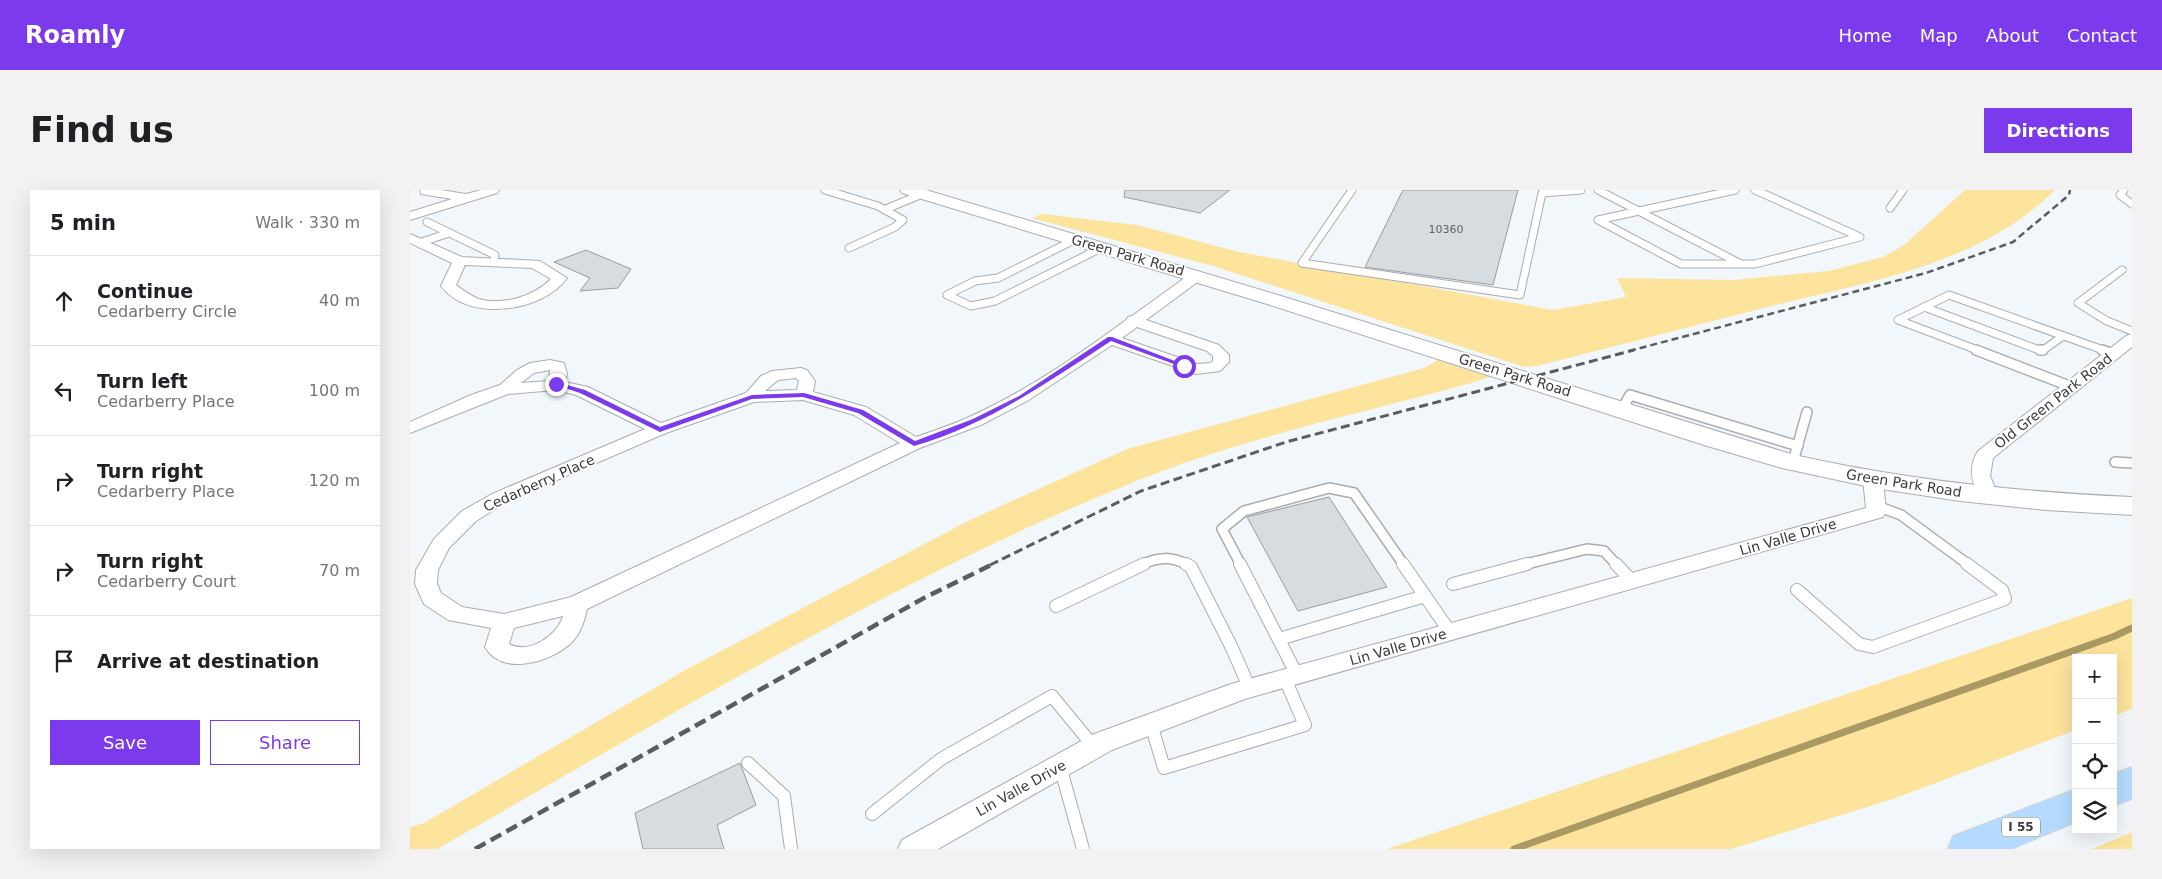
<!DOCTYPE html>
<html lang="en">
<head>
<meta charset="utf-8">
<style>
	body { margin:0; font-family:"DejaVu Sans",sans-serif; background:#f2f2f2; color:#202124 }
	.controls { position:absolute; right:15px; bottom:15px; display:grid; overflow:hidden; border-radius:0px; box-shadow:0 5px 20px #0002 }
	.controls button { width:45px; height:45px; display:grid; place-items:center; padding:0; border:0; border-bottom:1px solid #e0e0e0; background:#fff; color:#202124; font:25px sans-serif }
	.stop { position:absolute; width:15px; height:15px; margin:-11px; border:4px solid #7c3aed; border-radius:50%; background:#fff }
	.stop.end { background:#7c3aed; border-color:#fff; box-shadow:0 1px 5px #0008 }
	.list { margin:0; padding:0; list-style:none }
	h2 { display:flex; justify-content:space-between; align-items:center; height:65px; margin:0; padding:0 20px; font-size:21px }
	h2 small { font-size:16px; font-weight:400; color:#757577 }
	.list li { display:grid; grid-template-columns:32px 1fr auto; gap:15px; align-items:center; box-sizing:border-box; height:90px; padding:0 20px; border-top:1px solid #e0e0e0 }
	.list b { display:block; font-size:19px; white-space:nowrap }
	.list p { margin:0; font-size:16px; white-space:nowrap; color:#757577 }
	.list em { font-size:16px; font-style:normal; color:#757577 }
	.actions { display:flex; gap:10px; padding:15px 20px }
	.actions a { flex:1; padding:11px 0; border:1px solid #7c3aed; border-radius:0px; text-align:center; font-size:18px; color:#7c3aed }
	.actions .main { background:#7c3aed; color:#fff }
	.icon { flex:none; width:28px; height:28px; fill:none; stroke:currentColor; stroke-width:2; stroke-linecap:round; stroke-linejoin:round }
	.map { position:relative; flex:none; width:1722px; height:659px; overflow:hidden; border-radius:0px }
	header { display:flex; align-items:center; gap:30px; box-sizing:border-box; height:70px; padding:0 25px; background:#7c3aed; color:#fff }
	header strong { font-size:24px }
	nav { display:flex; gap:28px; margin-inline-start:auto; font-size:18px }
	.intro { display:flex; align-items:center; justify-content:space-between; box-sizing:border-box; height:120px; padding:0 30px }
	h1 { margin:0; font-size:35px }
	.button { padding:12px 22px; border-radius:0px; background:#7c3aed; color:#fff; font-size:18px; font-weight:700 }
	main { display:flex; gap:30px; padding:0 30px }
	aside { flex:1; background:#fff; border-radius:0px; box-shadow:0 5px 20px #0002 }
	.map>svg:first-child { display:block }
</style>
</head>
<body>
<header>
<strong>Roamly</strong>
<nav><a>Home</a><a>Map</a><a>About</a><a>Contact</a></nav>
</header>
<div class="intro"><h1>Find us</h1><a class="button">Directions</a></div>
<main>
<aside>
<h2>5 min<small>Walk · 330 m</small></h2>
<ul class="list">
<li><svg class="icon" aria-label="ahead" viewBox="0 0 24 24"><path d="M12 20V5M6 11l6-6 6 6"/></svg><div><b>Continue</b><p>Cedarberry Circle</p></div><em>40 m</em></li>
<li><svg class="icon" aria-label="left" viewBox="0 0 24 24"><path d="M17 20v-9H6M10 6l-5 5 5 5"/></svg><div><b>Turn left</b><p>Cedarberry Place</p></div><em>100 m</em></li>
<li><svg class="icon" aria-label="right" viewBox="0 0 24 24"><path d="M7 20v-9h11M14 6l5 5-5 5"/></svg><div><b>Turn right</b><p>Cedarberry Place</p></div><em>120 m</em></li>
<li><svg class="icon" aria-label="right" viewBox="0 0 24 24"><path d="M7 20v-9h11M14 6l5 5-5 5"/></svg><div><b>Turn right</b><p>Cedarberry Court</p></div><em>70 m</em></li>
<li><svg class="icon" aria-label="arrive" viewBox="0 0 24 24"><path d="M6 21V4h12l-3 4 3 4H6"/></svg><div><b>Arrive at destination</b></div></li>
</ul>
<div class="actions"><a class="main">Save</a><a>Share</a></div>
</aside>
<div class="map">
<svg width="1722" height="659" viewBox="0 0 1722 659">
	<rect width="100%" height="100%" fill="#f2f7fc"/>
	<g fill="#fce49d">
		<path d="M1555,0h90c-75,75 -188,92 -287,117 -77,20 -154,39 -231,59l-13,1 -311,-101 -182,-48 12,-4 94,11 102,27 314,58 73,-13 -9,-19 115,2 97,-9 54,-14 21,-12z"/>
		<path d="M1029,169l54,17 -25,8c-110,30 -229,55 -334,98 -244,98 -470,238 -697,367h-27v-22l14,-4 263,-154 283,-149 157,-71 297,-81z"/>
		<path d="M1722,408v111l-19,7v-58h-37v72l-183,69 -162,50h-344z"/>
		<path d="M1722,642v17h-40z"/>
	</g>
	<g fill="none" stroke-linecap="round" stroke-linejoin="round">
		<path stroke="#aa9962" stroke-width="7" d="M1104,659l601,-213 17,-8"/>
	</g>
	<g fill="#d7dce1" stroke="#989da1">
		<path d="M715,0h105l-30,23 -76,-16z"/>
		<path d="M993,0h115l-25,95 -128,-18z"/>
		<path d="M176,60l45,19 -13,19 -38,3 10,-13 -36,-16z"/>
		<path d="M919,307l58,90 -89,24 -51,-94z"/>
		<path d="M330,573l16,42 -39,20 7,24h-81l-8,-36z"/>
	</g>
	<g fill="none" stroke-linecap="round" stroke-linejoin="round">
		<defs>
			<g id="lane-far2">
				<path d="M415,0l53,16 25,14 -8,7 -46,21"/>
				<path d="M942,0l-50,73 218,32 22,-102 39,-3"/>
				<path d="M1188,0l141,73"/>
				<path d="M1325,0l-137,30 83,44h74l105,-27 -105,-47"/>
				<path d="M1714,0l-4,5 12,9"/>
				<path d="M1480,18l13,-18"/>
				<path d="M476,19l36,-15"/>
				<path d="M17,32l68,33 -1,7"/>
				<path d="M664,50l-76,38 -23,3 -28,14 24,11 24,-5 106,-53"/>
				<path d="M9,53l30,-10"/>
				<path d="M1712,80l-44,33 29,18 25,10"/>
				<path d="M1514,117l118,44 21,-15"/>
				<path d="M1570,161l-82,-31 51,-25 157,56"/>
			</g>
			<g id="lane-far1">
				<path d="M1566,160l96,37"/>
				<path d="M1630,160h3"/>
				<path d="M1692,160l11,4"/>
				<path d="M1212,219l8,-14 168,51"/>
				<path d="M1383,272l14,-50"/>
				<path d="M1705,272l17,1"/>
				<path d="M1467,316l24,9 68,50"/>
				<path d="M731,375c17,-8 30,-9 47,0"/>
				<path d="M831,375l-19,-36 22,-18 85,-23 25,5 50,72"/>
				<path d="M1112,375l65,-16 17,2 13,14"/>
			</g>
			<g id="lane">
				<path d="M776,374l5,3 40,79 19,43"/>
				<path d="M830,374l57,111"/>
				<path d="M993,374l47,68"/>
				<path d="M1206,374l16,17"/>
				<path d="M1043,394l74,-20"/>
				<path d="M1387,400l62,54 14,3 132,-48 -3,-9 -35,-26"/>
				<path d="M646,416l88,-42"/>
				<path d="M869,449l146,-43"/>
				<path d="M741,534l13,44 141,-43 -20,-46"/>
				<path d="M338,573l36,33 7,53"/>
				<path d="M650,576l23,83"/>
				<path d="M462,624l69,-55 111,-63 42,51"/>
			</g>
			<g id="street">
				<path d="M10,0h21l25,4 15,-4h18l-2,3 -87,27v-8l42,-13 -31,-5z"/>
				<path d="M0,44l52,23 78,4 27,17c-24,34 -99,45 -126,8l11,-23 -42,-20zM55,75l67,3 19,11c-17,17 -48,27 -72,20 -8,-3 -16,-9 -23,-14z"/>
				<path d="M788,81l7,4 -2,3 -57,42 73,25 10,10v7l-9,9 -24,3 -84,-29 -85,56 -46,24 -61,23 -333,161c-3,13 -6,24 -16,34 -20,19 -69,34 -86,4l6,-19 -43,-8 -24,-16 -9,-20 1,-14 18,-31 28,-28 30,-17 153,-65 -69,-34 -20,-5 -48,4 -98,39v-11l61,-27 29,-10 17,-15 13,-7 20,-3 14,3 3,11 -2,8 23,5 73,36 85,-30 15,-17 11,-5 29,-3 6,2 8,11 -2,11 53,15 50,30c17,-6 36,-12 53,-20 56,-25 108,-61 157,-97l2,-3 4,-1 61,-44zM727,137l70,24 6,5v5l-3,2 -13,1 -75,-26zM140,180l-1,11 -28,2 13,-10zM386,188l3,3 -2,9 -32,1 13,-11zM393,210l51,15 46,28 -329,154 -67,17 -42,-7 -21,-14 -4,-9 1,-14 11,-22 27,-27 30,-19 160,-69 88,-31zM153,426c-5,19 -34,39 -54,28l5,-16z"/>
				<path d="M1722,144v13l-139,111 -3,18 9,21 -3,4 -7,2 -7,-2c-10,-16 -15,-33 -4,-50l148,-115z"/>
				<path d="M1463,283l7,2 3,4 3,33 -3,5 -638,182 -133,51 -174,99h-40l4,-9 192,-106 137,-50 635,-176 -3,-29 3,-4z"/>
			</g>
			<path id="secondary" d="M490,0h26l355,106 513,159c112,25 224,37 338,42v18l-86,-5 -86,-9 -85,-13 -93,-20 -78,-23 -437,-141 -365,-111z"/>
			<g id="highway">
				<path d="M1722,577v32l-19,7v-32z"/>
				<path d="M1666,599v33l-65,27h-63l5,-13z"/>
			</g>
		</defs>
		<use href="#lane-far2" stroke="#a8adb1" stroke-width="9"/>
		<use href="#lane-far1" stroke="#a8adb1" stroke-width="12"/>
		<use href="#lane" stroke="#a8adb1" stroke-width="14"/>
		<use href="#street" stroke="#a8adb1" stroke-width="2"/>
		<use href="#secondary" stroke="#a8adb1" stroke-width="2"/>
		<use href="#highway" stroke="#d3d4d4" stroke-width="2"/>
		<use href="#lane-far2" stroke="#fff" stroke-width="7"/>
		<use href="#lane-far1" stroke="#fff" stroke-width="9"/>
		<use href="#lane" stroke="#fff" stroke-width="12"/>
		<use href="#street" fill="#fff" fill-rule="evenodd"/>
		<use href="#secondary" fill="#fff" fill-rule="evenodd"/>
		<use href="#highway" fill="#b4dbff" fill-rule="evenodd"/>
		<path stroke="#5a5c5f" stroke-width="2.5" stroke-dasharray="7 4" stroke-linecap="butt" d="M1219,161l297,-78 87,-31 56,-47 1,-5"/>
		<path stroke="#5a5c5f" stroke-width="3" stroke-dasharray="9 4.5" stroke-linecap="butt" d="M580,375l151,-74 145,-49 348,-92"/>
		<path stroke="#5a5c5f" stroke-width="4.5" stroke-dasharray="12 6" stroke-linecap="butt" d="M65,659l449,-251 69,-34"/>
	</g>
	<path fill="#7c3aed" d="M698,147h4l76,29 -6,1 -71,-26c-63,41 -124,84 -197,105l-56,-33 -55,-16 -51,2 -92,33 -80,-39 -27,-9 3,-2 29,8 75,37 92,-32 52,-2 59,17 52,31 58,-22 46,-23z"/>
	<g text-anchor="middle" stroke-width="4" stroke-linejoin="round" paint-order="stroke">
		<g font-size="11" fill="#606366">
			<text x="1036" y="43">10360</text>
		</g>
		<rect fill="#fff" stroke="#747677" stroke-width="1" x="1592" y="627.5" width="38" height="19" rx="4"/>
		<g font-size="12" font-weight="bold" fill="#393b3d">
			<text x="1611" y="641">I 55</text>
		</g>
		<g font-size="14" fill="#393b3d" stroke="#fff">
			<text transform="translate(718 65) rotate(16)" y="5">Green Park Road</text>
			<text transform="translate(1105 185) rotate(17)" y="5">Green Park Road</text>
			<text transform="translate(1643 211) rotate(-38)" y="5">Old Green Park Road</text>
			<text transform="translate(129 293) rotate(-24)" y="5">Cedarberry Place</text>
			<text transform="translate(1494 293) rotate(9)" y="5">Green Park Road</text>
			<text transform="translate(1378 347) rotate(-16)" y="5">Lin Valle Drive</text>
			<text transform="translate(988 457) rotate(-16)" y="5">Lin Valle Drive</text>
			<text transform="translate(611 598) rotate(-29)" y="5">Lin Valle Drive</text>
		</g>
	</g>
</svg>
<div class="controls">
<button>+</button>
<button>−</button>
<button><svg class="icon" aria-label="locate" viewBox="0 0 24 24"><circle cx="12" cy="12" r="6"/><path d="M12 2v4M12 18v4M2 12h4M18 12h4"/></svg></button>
<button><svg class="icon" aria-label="layers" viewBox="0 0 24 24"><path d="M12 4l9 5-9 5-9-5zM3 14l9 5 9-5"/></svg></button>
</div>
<div class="stop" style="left:774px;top:176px"></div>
<div class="stop end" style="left:146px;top:194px"></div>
</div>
</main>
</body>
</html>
